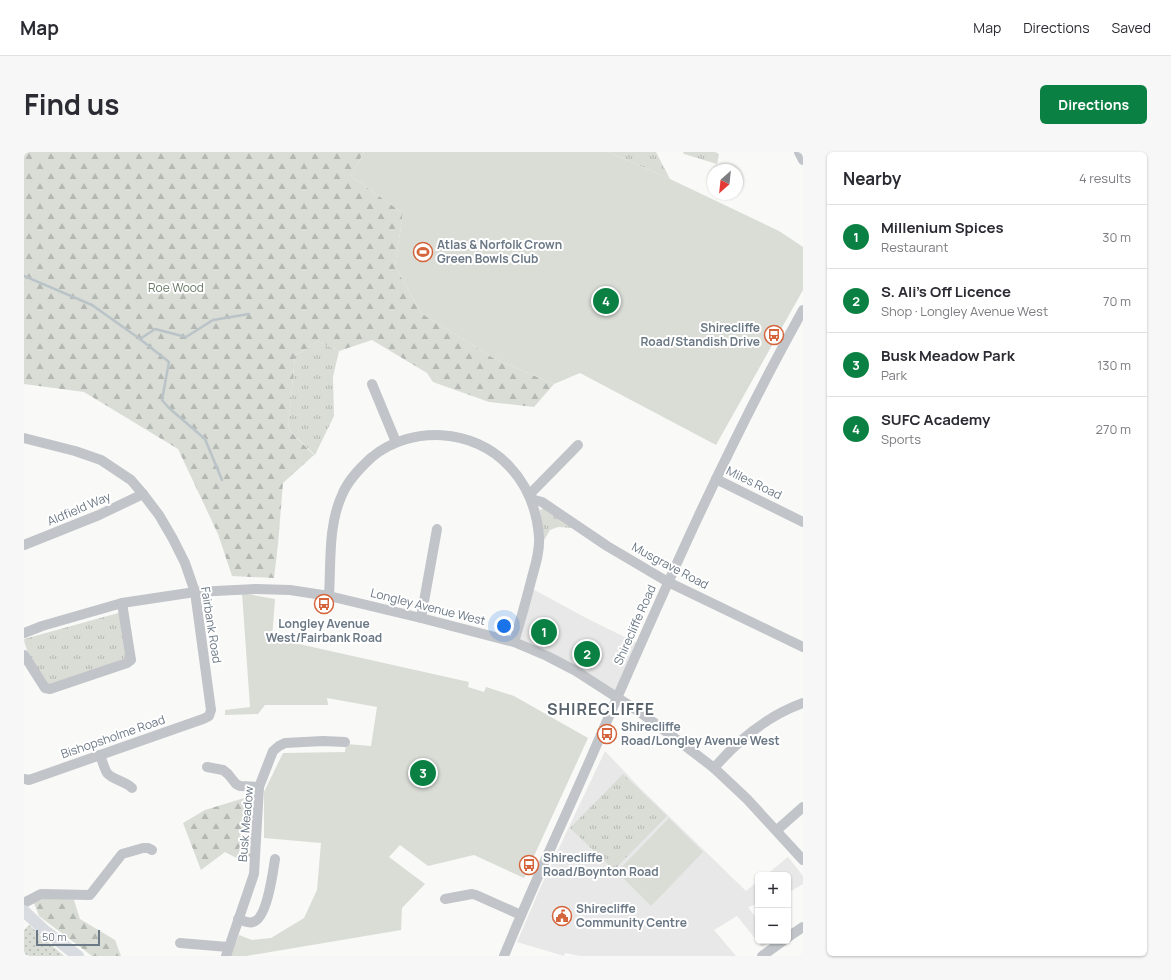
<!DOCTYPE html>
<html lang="en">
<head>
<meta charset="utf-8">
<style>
	body { margin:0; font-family:Manrope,sans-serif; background:#f7f7f7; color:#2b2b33 }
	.controls { position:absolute; right:12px; bottom:12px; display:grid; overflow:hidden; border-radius:6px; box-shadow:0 1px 3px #0004 }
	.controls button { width:36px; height:36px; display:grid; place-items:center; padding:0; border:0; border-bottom:1px solid #e1e1e2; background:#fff; color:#2b2b33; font:20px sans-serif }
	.compass { position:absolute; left:683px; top:12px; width:36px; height:36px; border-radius:50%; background:#fff; box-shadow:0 1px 3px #0004; rotate:207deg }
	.scale { position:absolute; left:12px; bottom:10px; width:64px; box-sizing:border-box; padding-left:4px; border:2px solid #6b7885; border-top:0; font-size:11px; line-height:14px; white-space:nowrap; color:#6b7885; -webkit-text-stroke:3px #fff; paint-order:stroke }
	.you { position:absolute; left:480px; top:474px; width:14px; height:14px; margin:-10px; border:3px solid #fff; border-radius:50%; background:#1a73e8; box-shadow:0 0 0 6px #1a73e833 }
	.badge { display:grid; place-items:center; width:26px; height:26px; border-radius:50%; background:#0b8043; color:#fff; font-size:13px; font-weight:700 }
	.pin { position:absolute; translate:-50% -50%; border:2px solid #fff; box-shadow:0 1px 4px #0006 }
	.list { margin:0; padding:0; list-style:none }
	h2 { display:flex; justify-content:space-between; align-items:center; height:52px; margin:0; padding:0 16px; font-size:17px }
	h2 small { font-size:13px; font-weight:400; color:#7c7c81 }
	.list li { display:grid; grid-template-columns:26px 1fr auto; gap:12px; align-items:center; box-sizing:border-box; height:64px; padding:0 16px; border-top:1px solid #e1e1e2 }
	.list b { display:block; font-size:15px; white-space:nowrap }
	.list p { margin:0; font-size:13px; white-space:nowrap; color:#7c7c81 }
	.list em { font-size:13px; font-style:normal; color:#7c7c81 }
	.map { position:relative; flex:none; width:779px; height:804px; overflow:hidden; border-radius:6px }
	header { display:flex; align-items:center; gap:24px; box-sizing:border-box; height:56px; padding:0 20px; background:#fff; border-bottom:1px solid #e1e1e2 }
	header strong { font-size:19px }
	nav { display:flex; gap:22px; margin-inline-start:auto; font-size:14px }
	.intro { display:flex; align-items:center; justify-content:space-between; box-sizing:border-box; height:96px; padding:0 24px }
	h1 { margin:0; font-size:28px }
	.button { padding:10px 18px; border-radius:6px; background:#0b8043; color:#fff; font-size:14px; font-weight:700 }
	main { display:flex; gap:24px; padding:0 24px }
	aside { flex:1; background:#fff; border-radius:6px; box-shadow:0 1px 3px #0004 }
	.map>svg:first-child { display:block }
</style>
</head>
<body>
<header>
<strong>Map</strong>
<nav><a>Map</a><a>Directions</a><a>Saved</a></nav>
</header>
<div class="intro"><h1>Find us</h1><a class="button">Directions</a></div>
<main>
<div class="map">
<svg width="779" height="804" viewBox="0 0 779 804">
	<defs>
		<pattern id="grass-tufts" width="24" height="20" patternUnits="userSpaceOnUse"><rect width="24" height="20" fill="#d9ddd6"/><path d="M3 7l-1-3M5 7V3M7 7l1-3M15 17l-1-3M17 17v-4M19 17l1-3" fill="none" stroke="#b4b8b3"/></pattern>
		<pattern id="forest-firs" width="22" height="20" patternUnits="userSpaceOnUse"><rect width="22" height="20" fill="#d9ddd6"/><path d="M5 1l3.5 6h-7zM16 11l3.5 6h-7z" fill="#b4b8b3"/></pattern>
		<pattern id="garden-dots" width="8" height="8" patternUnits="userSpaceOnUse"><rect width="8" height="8" fill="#d9ddd6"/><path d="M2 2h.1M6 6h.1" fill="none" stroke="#b4b8b3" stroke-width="1.8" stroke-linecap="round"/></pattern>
	</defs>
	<rect width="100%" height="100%" fill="#f9f9f7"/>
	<g fill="#e7e8e7">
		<path d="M505,435l59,32 53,26 -23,53 -104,-56z"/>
		<path d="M581,599l35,37 106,103 12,-10v23l-10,3 10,13v21h14l-10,6 -25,-31 -23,14 22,26h-156l-15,-3 -1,3 -47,-14 24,-56z"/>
		<path d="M764,705l15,19v8l-15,9v-18h-22z"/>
	</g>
	<g fill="url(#grass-tufts)">
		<path d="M584,0h48l14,27z"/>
		<path d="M659,0h32l4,2 -2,10 -33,-10z"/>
		<path d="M294,189l21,10 -6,26 1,39 -19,39 -27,-26 7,-73z"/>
		<path d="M520,356l28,20 -14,-1 -8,3 -7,12 -3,-32z"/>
		<path d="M98,460l4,46 -76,28c-8,-5 -26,-37 -26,-47z"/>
		<path d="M599,622l44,42 -53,54 -44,-42z"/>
	</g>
	<g fill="url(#forest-firs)">
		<path d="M0,0h340l-13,24 52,37 -8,53 26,47 74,46 59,25 -20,23 -45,-5 -56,-20 -6,-9 -55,-33 -33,11 -21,-10 -23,15 -7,73 26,26 -31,28 -5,61 -4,34 -42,-2 -14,-42 -40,-85 -94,-57 -60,-8z"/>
		<path d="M230,643l-4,61 -4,7 -21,-11 -24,18 -18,-47 22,-13z"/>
		<path d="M49,745l7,22 35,21 6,16h-29l-53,-40 -5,-13 11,-5z"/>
	</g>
	<g fill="#d9ddd6">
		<path d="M340,0h244l62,27 109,52 24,16v43l-87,155 -136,-72 -26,11 -59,-25 -74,-46 -26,-47 8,-53 -52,-37z"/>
		<path d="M218,441l33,6 -3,39 197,44 -1,5 16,5 2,-5 28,9 74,42 -64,140 -50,-23 -46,11 -28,-21 -11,12 36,27 -23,24 -1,22 -155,26h-16l9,-21 13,5 19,-2 33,-20 13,-28 4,-47 -57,-5v-46l19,-39 62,-1 1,-8 25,2 6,-39 -50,-9 1,7h-63l-7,9 -33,1v-5l25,-3z"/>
		<path d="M645,666l34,34 -52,54 -34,-34z"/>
	</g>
	<path fill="url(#garden-dots)" d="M5,773l35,31h-40v-26z"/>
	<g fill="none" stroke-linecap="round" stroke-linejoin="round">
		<g stroke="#bac4c8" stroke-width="2.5">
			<path d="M0,124l68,29 48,34 29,23 -7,38 7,8 36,31 17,41"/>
			<path d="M116,187l15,-10 31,8 27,-17 36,-6"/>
		</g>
		<g stroke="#c1c4c8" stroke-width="10">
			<path d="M775,0l4,8"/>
			<path d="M348,232l24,58"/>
			<path d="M0,286l51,13 26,9 30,20 12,14 16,21 14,24 12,24 10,29 16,118 -2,6 -6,3 -174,61 -5,-1"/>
			<path d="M692,327l87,43"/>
			<path d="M505,343l49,-50"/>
			<path d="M507,347l11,3 65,44 61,36 135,65"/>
			<path d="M0,393l75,-30 44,-21"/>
			<path d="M305,444c2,-33 -1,-71 13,-101 6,-15 18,-27 30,-38 39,-32 102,-29 137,9 18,19 28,44 30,71 1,15 -4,29 -8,44 -5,20 -11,41 -17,61"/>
			<path d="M397,466l16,-89"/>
			<path d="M0,481l18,-7 80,-23 73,-11 61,-3 34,1 39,6 92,22 93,24 33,14 29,15 65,42 43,32 30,23 33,31 56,61"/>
			<path d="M0,503l21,33 5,1 77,-26 4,-3 -9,-57"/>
			<path d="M76,603c2,5 4,13 7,18 6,7 18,8 25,15"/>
			<path d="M183,615l16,3 5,4 8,10 4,2 19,1"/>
			<path d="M690,616c25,-29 53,-52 89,-65"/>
			<path d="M753,678l26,-23"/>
			<path d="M421,747l27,-5 4,1 45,20"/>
			<path d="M0,751l17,-9 49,1 32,-41 21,-6h5l4,2"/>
			<path d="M214,767c4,1 10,5 15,3 14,-3 20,-50 22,-63"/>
			<path d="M764,785l15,-10"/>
			<path d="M156,791l48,4"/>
			<path d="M202,804l28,-82 5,-87 14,-36 6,-5 6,-3 38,-2 22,1"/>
			<path d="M480,804c31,-76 67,-151 99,-226 62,-142 124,-284 200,-420"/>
			<path d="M738,804l21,-15"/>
		</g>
		<path stroke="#d8dbdf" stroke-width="12" d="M0,759l20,19 34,26"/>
	</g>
	<defs>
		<symbol id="stadium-ring" viewBox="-11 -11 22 22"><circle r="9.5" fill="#fff" stroke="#d4643b" stroke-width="1.5"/><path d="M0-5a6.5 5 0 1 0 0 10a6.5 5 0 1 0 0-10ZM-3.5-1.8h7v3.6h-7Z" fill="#d4643b"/></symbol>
		<symbol id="bus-ring" viewBox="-11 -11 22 22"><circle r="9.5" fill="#fff" stroke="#d4643b" stroke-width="1.5"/><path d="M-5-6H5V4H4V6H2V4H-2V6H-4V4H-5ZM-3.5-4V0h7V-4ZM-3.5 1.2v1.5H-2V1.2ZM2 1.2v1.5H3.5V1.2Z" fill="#d4643b"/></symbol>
		<symbol id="civic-ring" viewBox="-11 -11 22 22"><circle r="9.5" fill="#fff" stroke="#d4643b" stroke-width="1.5"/><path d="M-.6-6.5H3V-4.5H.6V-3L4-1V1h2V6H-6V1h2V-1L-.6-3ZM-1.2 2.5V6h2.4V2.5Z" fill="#d4643b"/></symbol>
	</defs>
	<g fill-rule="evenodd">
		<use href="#stadium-ring" x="388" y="89" width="22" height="22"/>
		<use href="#bus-ring" x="739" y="172" width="22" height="22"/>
		<use href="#bus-ring" x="289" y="441" width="22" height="22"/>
		<use href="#bus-ring" x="572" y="571" width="22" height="22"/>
		<use href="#bus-ring" x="494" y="702" width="22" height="22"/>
		<use href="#civic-ring" x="527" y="753" width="22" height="22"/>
	</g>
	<g text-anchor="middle" stroke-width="4" stroke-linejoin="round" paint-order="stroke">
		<g font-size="12" font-weight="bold" fill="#6b7885" stroke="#fff" text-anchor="start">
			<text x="413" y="97">Atlas &amp; Norfolk Crown<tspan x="413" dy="14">Green Bowls Club</tspan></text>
			<text x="736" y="180" text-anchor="end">Shirecliffe<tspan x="736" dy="14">Road/Standish Drive</tspan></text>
			<text x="300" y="476" text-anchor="middle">Longley Avenue<tspan x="300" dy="14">West/Fairbank Road</tspan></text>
			<text x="597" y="579">Shirecliffe<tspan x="597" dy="14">Road/Longley Avenue West</tspan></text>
			<text x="519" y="710">Shirecliffe<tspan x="519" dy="14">Road/Boynton Road</tspan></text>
			<text x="552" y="761">Shirecliffe<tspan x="552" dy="14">Community Centre</tspan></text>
		</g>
		<g font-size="12" fill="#677865" stroke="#fff">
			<text x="152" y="140">Roe Wood</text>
		</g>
		<g font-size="12" fill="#6b7885" stroke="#fff">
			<text transform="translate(730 331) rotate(26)" y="4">Miles Road</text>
			<text transform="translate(55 357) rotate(-23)" y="4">Aldfield Way</text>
			<text transform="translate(646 414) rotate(28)" y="4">Musgrave Road</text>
			<text transform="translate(404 455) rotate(14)" y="4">Longley Avenue West</text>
			<text transform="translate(187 473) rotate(81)" y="4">Fairbank Road</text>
			<text transform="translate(611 473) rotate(-66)" y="4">Shirecliffe Road</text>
			<text transform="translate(89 585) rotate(-19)" y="4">Bishopsholme Road</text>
			<text transform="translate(222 672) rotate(-85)" y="4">Busk Meadow</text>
		</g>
		<g font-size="16" font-weight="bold" letter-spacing="1" fill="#58626b" stroke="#fff">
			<text x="577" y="563">SHIRECLIFFE</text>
		</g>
	</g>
</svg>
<div class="controls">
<button>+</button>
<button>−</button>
</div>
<svg class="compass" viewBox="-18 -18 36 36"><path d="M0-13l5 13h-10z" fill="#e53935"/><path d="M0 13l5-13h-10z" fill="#7c7c81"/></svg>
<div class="scale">50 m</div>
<div class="you"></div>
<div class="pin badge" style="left:520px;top:480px">1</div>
<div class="pin badge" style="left:563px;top:502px">2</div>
<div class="pin badge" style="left:399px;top:621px">3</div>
<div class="pin badge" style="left:582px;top:149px">4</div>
</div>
<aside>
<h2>Nearby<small>4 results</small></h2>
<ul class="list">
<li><span class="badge">1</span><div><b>Millenium Spices</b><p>Restaurant</p></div><em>30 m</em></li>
<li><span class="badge">2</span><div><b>S. Ali's Off Licence</b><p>Shop · Longley Avenue West</p></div><em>70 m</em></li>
<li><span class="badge">3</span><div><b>Busk Meadow Park</b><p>Park</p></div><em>130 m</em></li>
<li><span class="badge">4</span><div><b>SUFC Academy</b><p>Sports</p></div><em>270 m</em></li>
</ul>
</aside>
</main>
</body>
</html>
